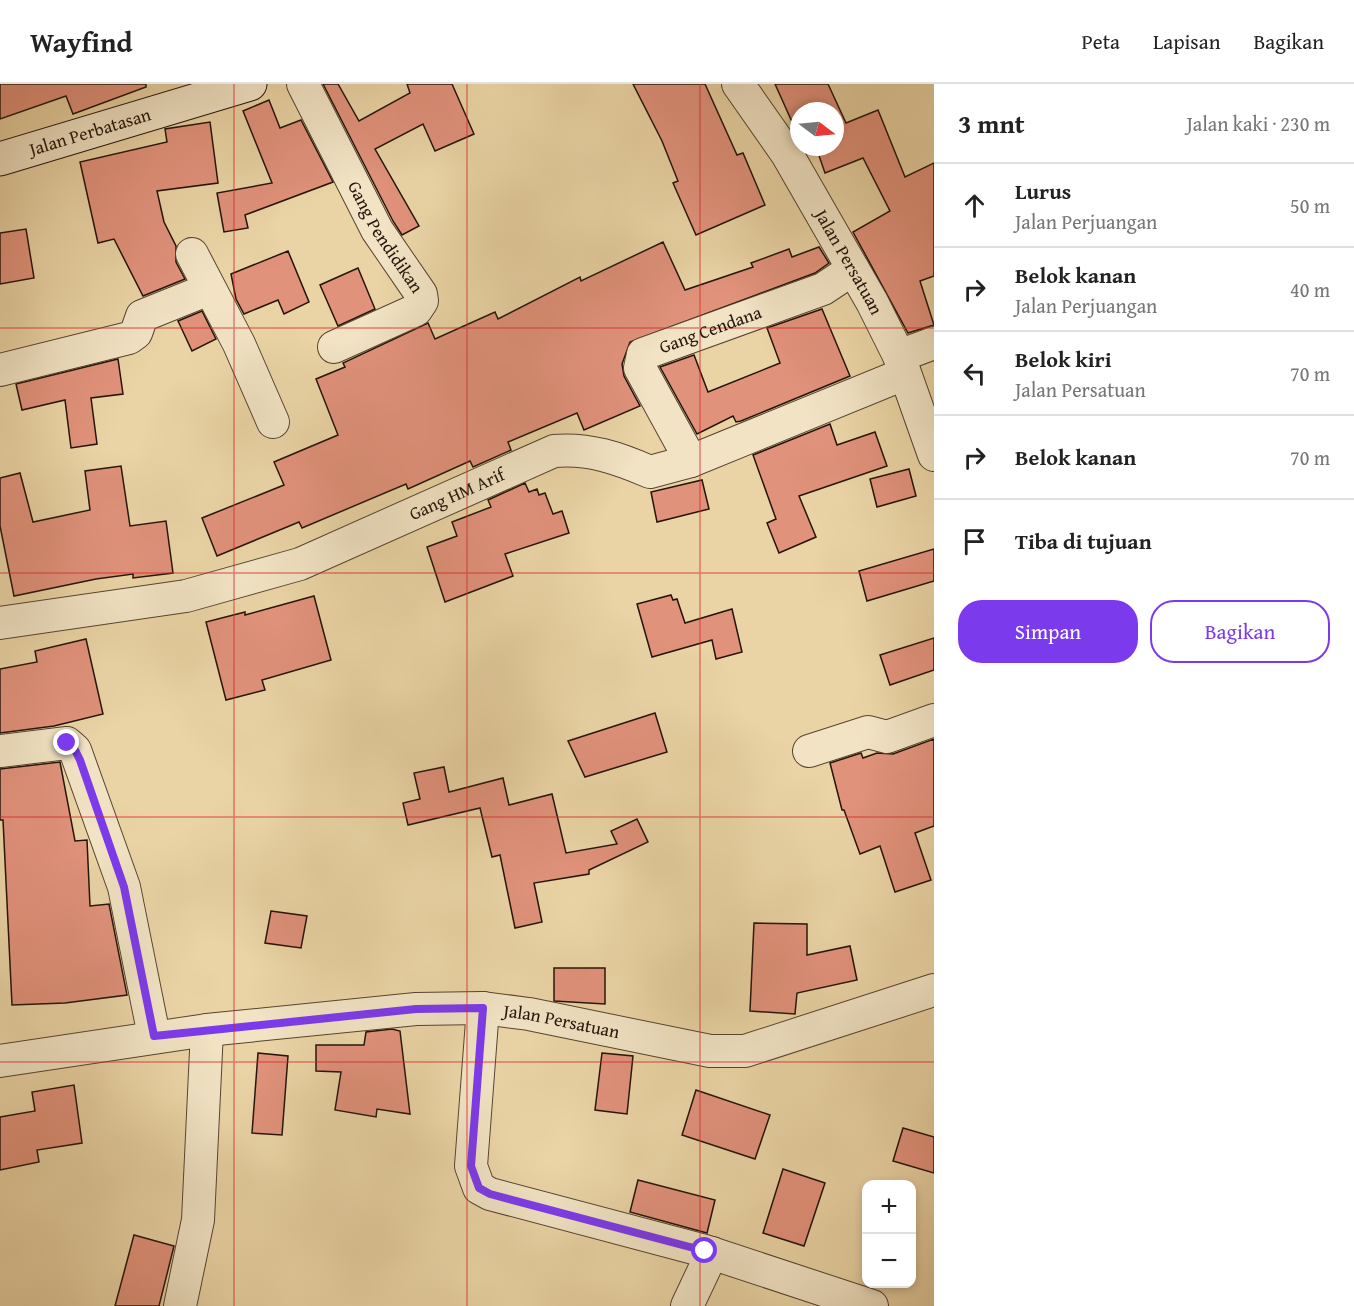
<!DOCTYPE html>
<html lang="id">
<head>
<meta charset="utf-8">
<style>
	body { margin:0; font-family:"Gentium Book Plus",serif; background:#f2f2f2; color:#222 }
	.controls { position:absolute; right:18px; bottom:18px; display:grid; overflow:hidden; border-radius:12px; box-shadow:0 3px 9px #0003 }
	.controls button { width:54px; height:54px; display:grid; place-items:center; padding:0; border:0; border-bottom:2px solid #e0e0e0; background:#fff; color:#222; font:30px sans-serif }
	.compass { position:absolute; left:790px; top:18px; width:54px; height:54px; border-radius:50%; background:#fff; box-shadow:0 3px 9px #0003; rotate:106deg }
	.stop { position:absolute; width:18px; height:18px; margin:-14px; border:4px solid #7c3aed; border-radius:50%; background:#fff }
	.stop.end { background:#7c3aed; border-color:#fff; box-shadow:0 2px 6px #0008 }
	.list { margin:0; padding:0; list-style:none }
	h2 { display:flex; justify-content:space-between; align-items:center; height:78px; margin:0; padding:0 24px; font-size:26px }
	h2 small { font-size:20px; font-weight:400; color:#767676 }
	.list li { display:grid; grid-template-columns:39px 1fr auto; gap:18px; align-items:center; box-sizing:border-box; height:84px; padding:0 24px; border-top:2px solid #e0e0e0 }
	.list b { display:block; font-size:22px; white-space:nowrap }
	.list p { margin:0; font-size:20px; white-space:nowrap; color:#767676 }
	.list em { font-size:20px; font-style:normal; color:#767676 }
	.actions { display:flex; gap:12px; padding:18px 24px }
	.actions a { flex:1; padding:14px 0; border:2px solid #7c3aed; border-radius:24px; text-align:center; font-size:21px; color:#7c3aed }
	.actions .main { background:#7c3aed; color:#fff }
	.icon { flex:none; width:33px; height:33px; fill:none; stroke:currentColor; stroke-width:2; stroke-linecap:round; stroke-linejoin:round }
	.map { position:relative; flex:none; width:934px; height:1222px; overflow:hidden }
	header { display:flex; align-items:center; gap:36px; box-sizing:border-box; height:84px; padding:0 30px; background:#fff; border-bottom:2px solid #e0e0e0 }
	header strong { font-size:28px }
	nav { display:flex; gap:33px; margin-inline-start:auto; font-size:21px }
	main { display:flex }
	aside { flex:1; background:#fff }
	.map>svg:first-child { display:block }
</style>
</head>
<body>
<header>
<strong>Wayfind</strong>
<nav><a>Peta</a><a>Lapisan</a><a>Bagikan</a></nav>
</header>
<main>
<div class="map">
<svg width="934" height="1222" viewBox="0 0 934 1222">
	<rect width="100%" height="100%" fill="#ead4a5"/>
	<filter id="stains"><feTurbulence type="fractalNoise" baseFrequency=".00333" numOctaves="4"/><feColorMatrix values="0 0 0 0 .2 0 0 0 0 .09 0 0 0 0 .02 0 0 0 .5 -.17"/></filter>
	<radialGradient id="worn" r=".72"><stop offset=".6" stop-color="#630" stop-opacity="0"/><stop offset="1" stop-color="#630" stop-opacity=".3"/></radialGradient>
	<g fill="#e1927b" stroke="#24140a" stroke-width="1.5">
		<path d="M0,0h146v3l-73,27 -7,-18 -66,23z"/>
		<path d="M323,0h15l21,37 51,-28 -3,-9h45l22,50 -39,17 -12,-27 -48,25 44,77 -17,9 -9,-14z"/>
		<path d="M633,0h72l32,71 6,-2 22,52 -69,30 -23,-52 5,-2 -16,-40z"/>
		<path d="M775,0h53l18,39 32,-13 27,67 29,-14v113l-14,5 14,44 -26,8 -55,-101 37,-21 -27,-53 -38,15 -9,-26h19v-36h-36v10l-6,3z"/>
		<path d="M269,16l11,28 21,-8 32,62 -88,33 3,13 -24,4 -7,-39 55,-10 -29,-72z"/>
		<path d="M210,38l8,61 -61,8 7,31 12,24v16l9,17 -42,17 -29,-57 -16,4 -18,-81 87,-20 -2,-13z"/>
		<path d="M26,145l8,49 -34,6v-51z"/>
		<path d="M663,158l22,48 68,-23 -2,-4 38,-14 3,8 27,-10 10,16 -14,10 -185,69 -8,22 2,12 16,30 -56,24 -7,-17 -69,29 3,8 -38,17 -3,-6 -62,28 -2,-5 -104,44 -3,-6 -82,34 -15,-38 82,-33 -10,-23 64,-27 -22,-56 29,-12 -2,-4 85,-40 7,16 60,-27 3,7 82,-42 1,4z"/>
		<path d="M288,167l21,51 -25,12 -6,-14 -34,14 -8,-15 -5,-25z"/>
		<path d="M358,184l17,41 -37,17 -18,-41z"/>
		<path d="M822,225l28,67 -109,45 -5,1 -3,-6 -36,18 -37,-67 34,-12 14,37 72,-29 -13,-35z"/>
		<path d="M202,227l14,28 -24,12 -14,-30z"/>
		<path d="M118,275l5,35 -32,4 6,46 -26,4 -6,-48 -43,10 -6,-26z"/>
		<path d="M830,340l7,21 38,-13 12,34 -88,30 17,41 -37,16 -12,-30 9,-4 -23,-64z"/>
		<path d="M121,382l9,60 36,-5 7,52 -40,5v-4l-37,5 -82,17 -14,-70v-48l20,-5 13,49 57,-12 -5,-39z"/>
		<path d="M909,385l7,27 -39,11 -7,-28z"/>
		<path d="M702,396l7,29 -52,13 -6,-30z"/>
		<path d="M525,399l4,9 8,-3 2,6 6,-2 8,21 9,-3 7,22 -64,21 8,22 -68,26 -18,-55 30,-11 -5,-14 39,-15 -3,-7z"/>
		<path d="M934,465v32l-67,20 -8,-30z"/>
		<path d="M671,511l2,5 4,-1 8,24 47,-14 10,43 -26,7 -4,-19 -60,17 -15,-53z"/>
		<path d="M314,512l17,64 -69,20 3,10 -39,10 -20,-78 39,-10v3z"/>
		<path d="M934,554v32l-44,15 -10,-30z"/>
		<path d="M86,555l17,75 -49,12 -54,7v-64l37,-7 -2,-11z"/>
		<path d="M655,629l12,39 -82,25 -17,-36z"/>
		<path d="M934,655v87l-19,7 16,47 -36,12 -15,-46 -20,8 -16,-44h-2l-12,-47 31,-10 2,5 14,-5 16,1z"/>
		<path d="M60,678l15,79 12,-1 3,66 19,-2 18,91 -62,8 -53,2 -9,-185h-3v-51z"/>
		<path d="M444,683l5,25 54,-14 6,27 43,-11 14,59 51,-9 -6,-13 26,-12 11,23 -59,28v4l-55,9 8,39 -27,6 -15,-73 -8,2 -12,-49 -72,17 -5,-22 17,-4 -6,-26z"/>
		<path d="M271,827l36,5 -6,32 -36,-5z"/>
		<path d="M754,839l53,1v31l43,-9 7,34 -60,13 -2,21 -45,-3z"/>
		<path d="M554,884h51v36l-51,-3z"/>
		<path d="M392,945l8,2 10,83 -33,-5 -1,8 -41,-7 6,-38 -25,-1v-26h48l2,-13z"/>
		<path d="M258,969l30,3 -6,79 -30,-2z"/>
		<path d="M602,969l31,3 -6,58 -32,-4z"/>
		<path d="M74,1001l8,58 -45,7 2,12 -39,8v-53l35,-6 -3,-19z"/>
		<path d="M696,1006l74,25 -15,44 -73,-24z"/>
		<path d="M903,1044l31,9v36l-41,-12z"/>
		<path d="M783,1085l42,14 -21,63 -41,-13z"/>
		<path d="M638,1096l77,20 -8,33 -77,-21z"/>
		<path d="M134,1151l40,11 -15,60h-44z"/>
	</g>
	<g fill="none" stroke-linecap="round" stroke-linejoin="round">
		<defs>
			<g id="street">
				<path id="s1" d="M303,0l74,146 44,64 1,7 -6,9 -82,37"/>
				<path id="s2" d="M738,0l49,70 85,148 27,54 35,99"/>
				<path d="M192,170l47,90 34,78"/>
				<path d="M899,272l35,-13"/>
				<path d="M0,286l129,-32 7,-5 6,-17 67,-27"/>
				<path id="s3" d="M691,377l-51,-93 3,-14 180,-65 30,-20"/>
				<path id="s4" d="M0,539l186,-27 114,-32 254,-113c35,-3 64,7 96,21l41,-11 213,-87"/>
				<path d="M0,667l67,-8 8,7 49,137 30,149"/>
				<path d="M809,667l59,-19 19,5 47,-17"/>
				<path d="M483,924l-12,158 8,22 11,6 215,57 167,55"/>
				<path id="s5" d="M0,977l207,-31 209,-21 67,-1 46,6 181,37h35l189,-61"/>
				<path d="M180,1222l18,-86 9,-190"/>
				<path d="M687,1222l25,-53"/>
			</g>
			<g id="secondary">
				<path id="s6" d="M0,75l250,-75"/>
			</g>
		</defs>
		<use href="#street" stroke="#564431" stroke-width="34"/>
		<use href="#secondary" stroke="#24140a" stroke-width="35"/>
		<use href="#street" stroke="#f1e3c4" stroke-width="32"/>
		<use href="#secondary" stroke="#f1e3c4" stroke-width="33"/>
	</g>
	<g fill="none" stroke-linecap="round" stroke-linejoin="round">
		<path stroke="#7c3aed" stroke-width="8" d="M67,659l8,7 5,10 44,127 30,149 262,-27 67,-1 -12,158 8,22 11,6 215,57"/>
	</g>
	<path fill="none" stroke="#d62828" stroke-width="1.5" stroke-opacity="0.55" d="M234,0v1222M467,0v1222M700,0v1222M0,244h934M0,489h934M0,733h934M0,978h934"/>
	<g text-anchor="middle" stroke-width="5" stroke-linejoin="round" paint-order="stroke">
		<g font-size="18" fill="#24140a" stroke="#f1e3c4">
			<text dy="6" stroke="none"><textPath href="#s6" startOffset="94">Jalan Perbatasan</textPath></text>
			<text dy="6" stroke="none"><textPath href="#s1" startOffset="174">Gang Pendidikan</textPath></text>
			<text dy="6" stroke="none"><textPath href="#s2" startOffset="210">Jalan Persatuan</textPath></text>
			<text dy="6" stroke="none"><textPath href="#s3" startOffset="192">Gang Cendana</textPath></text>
			<text dy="6" stroke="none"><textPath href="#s4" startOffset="478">Gang HM Arif</textPath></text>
			<text dy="6" stroke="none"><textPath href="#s5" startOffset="566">Jalan Persatuan</textPath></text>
		</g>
	</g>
	<rect width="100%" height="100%" filter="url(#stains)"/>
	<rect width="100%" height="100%" fill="url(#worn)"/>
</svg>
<div class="controls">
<button>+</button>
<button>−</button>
</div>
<svg class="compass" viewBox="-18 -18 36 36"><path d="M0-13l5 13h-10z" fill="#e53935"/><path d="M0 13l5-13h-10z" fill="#767676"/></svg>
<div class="stop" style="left:705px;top:1167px"></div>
<div class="stop end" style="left:67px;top:659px"></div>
</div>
<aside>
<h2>3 mnt<small>Jalan kaki · 230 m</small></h2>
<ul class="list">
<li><svg class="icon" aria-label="ahead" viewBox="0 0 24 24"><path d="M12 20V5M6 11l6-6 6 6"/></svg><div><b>Lurus</b><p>Jalan Perjuangan</p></div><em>50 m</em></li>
<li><svg class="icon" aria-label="right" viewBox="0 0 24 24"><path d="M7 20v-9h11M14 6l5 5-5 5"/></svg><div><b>Belok kanan</b><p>Jalan Perjuangan</p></div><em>40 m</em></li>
<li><svg class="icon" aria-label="left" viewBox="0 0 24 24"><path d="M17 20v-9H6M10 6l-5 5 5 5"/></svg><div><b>Belok kiri</b><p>Jalan Persatuan</p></div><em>70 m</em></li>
<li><svg class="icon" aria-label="right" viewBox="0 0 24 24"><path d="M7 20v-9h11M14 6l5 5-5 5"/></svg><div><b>Belok kanan</b></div><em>70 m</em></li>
<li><svg class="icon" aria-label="arrive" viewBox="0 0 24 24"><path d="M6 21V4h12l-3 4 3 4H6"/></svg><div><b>Tiba di tujuan</b></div></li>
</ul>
<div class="actions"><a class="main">Simpan</a><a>Bagikan</a></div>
</aside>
</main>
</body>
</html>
